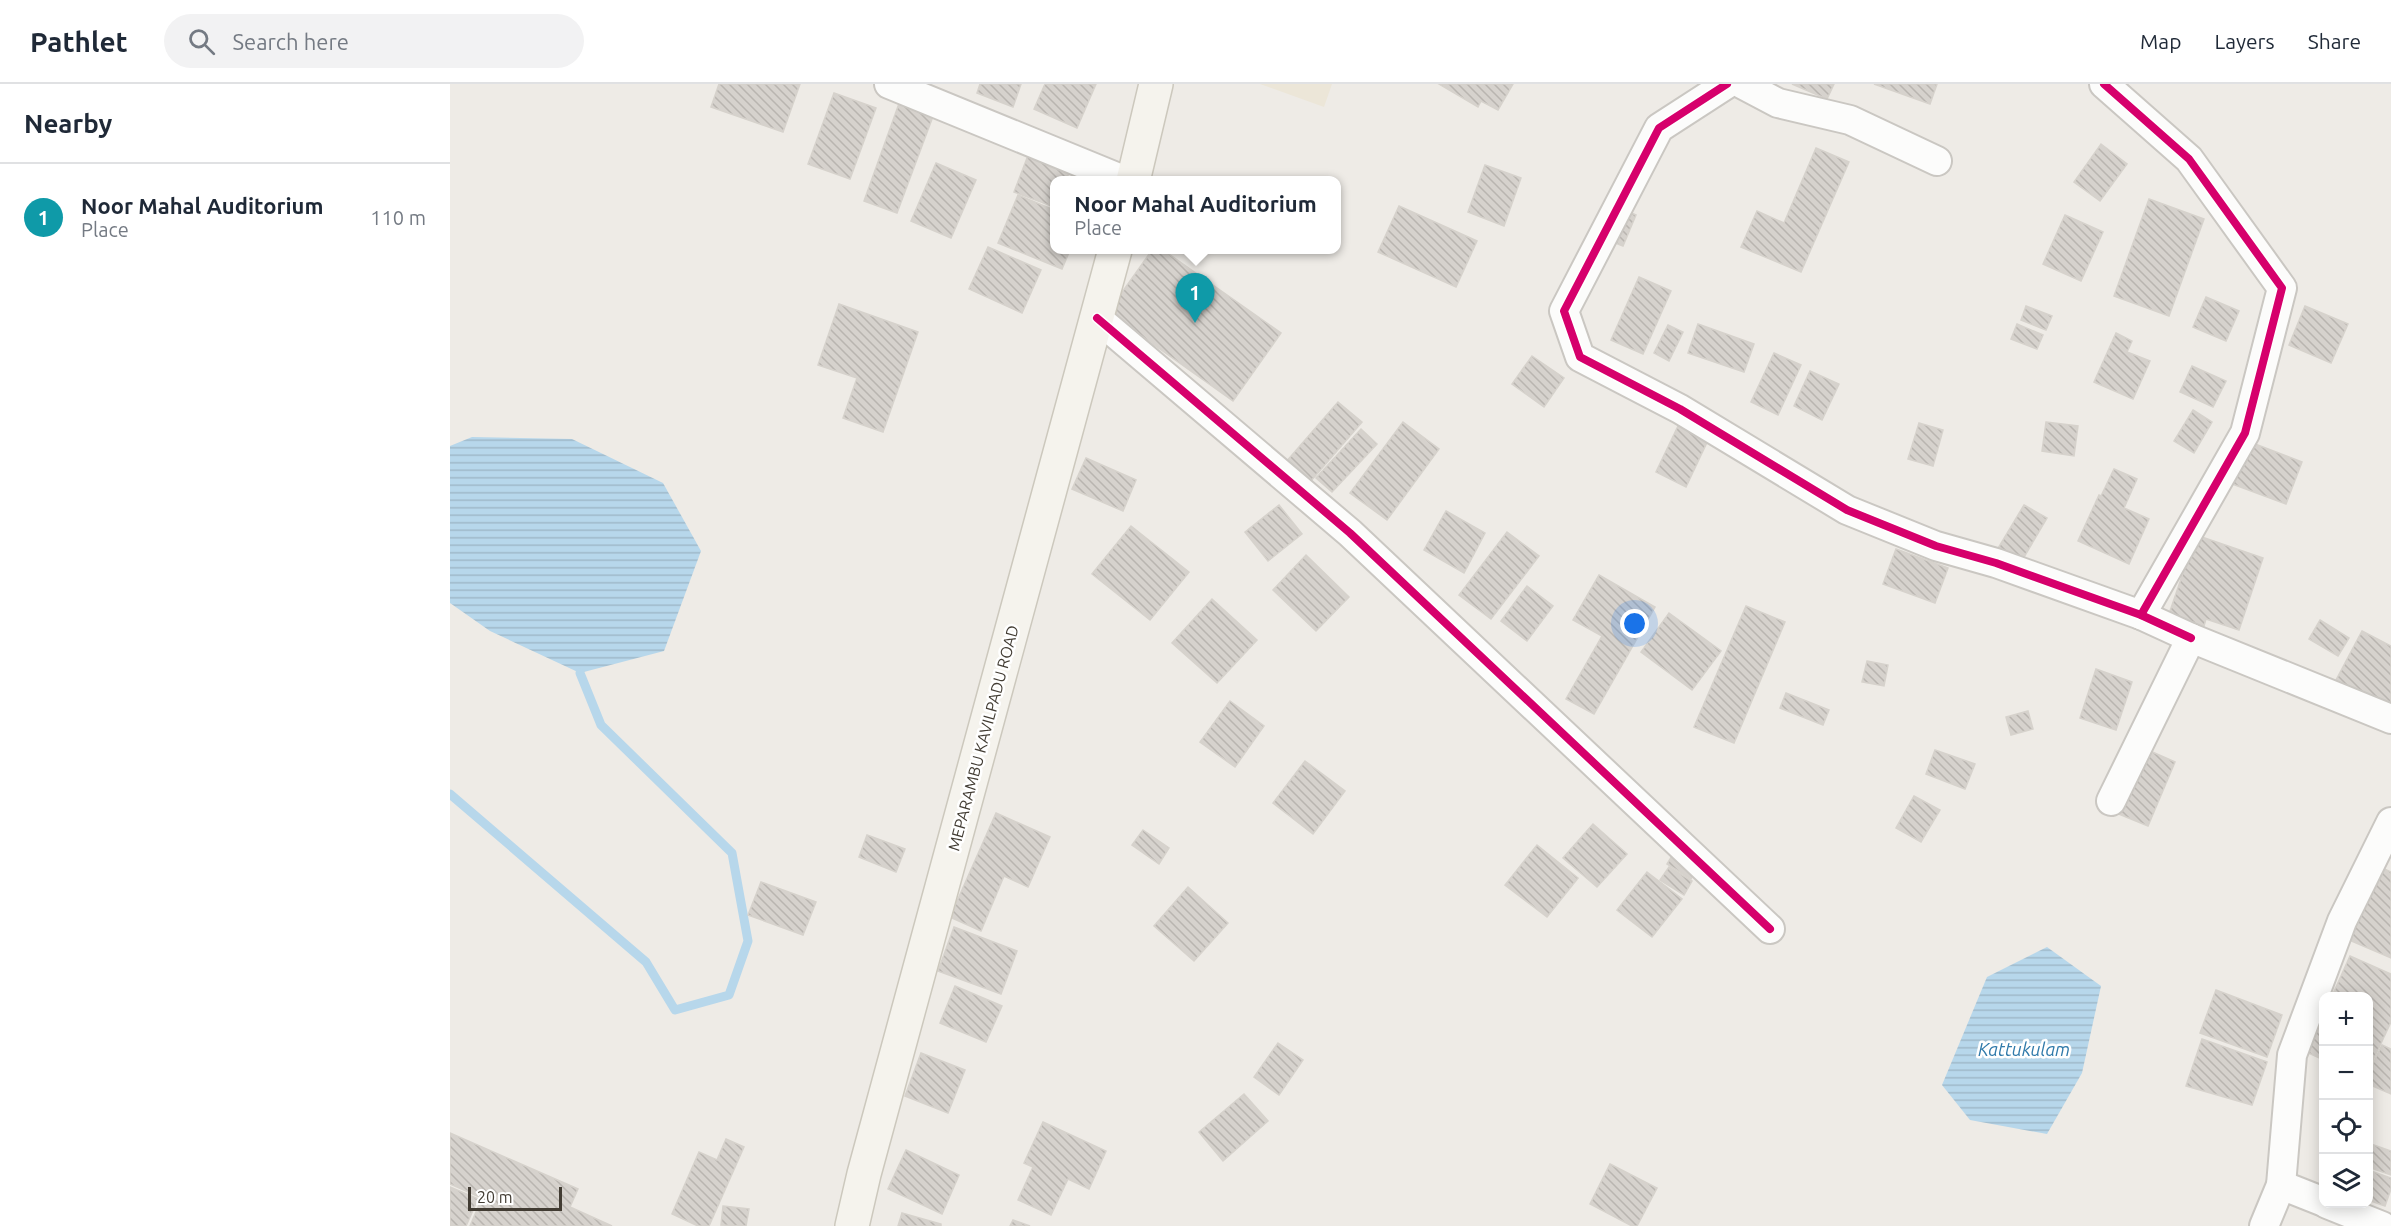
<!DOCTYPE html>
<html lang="en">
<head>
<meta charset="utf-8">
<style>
	body { margin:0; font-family:Ubuntu,sans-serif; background:#f2f2f3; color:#1f2937 }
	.controls { position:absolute; right:18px; bottom:18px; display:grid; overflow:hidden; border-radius:12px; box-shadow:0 3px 15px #0003 }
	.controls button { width:54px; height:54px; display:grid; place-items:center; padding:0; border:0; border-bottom:2px solid #e0e1e3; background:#fff; color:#1f2937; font:30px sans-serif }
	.scale { position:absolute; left:18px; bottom:15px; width:94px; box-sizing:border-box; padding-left:6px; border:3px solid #423c33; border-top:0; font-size:16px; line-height:21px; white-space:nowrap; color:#423c33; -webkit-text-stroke:4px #fff; paint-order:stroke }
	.you { position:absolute; left:1185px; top:540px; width:21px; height:21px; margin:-15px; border:4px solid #fff; border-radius:50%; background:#1a73e8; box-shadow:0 0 0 9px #1a73e833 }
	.badge { display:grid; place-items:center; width:39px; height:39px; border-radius:50%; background:#d93025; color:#fff; font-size:20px; font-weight:700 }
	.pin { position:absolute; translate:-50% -50px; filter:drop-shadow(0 2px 3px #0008) }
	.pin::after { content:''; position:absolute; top:32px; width:21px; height:18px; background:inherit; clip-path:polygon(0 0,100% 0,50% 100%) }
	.popup { position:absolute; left:600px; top:92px; width:291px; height:78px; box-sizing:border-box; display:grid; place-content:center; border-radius:12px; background:#fff; filter:drop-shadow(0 2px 4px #0005); font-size:20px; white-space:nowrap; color:#747a83 }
	.popup b { font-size:22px; color:#1f2937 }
	.popup::after { content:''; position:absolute; left:50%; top:100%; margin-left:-12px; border:12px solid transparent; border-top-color:#fff }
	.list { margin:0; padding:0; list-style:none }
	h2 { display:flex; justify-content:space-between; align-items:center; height:78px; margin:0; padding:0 24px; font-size:26px }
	h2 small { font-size:20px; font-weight:400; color:#747a83 }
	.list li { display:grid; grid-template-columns:39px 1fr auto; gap:18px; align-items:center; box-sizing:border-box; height:108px; padding:0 24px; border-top:2px solid #e0e1e3 }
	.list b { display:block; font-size:22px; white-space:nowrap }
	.list p { margin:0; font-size:20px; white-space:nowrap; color:#747a83 }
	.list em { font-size:20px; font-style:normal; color:#747a83 }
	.icon { flex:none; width:33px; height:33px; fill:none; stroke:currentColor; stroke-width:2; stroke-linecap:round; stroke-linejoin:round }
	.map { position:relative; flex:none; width:1941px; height:1142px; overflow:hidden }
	header { display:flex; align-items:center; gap:36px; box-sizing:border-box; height:84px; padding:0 30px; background:#fff; border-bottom:2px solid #e0e1e3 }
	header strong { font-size:28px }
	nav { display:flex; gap:33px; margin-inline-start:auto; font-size:21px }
	.search { width:420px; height:54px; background:#f2f2f3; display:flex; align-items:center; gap:15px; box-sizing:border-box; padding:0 21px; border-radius:33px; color:#747a83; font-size:22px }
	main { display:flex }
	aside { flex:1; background:#fff }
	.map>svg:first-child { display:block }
</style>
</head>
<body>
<header>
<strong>Pathlet</strong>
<div class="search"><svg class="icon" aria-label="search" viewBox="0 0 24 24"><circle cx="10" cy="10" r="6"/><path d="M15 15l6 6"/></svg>Search here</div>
<nav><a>Map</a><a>Layers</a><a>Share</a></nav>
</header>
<main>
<aside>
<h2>Nearby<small></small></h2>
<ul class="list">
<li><span class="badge" style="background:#0f9aa8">1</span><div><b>Noor Mahal Auditorium</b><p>Place</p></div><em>110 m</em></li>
</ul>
</aside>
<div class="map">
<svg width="1941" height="1142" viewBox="0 0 1941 1142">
	<defs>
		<pattern id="water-rules" width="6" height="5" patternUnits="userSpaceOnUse" patternTransform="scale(1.5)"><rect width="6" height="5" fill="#b7d7eb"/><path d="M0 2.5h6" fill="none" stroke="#9fb9ca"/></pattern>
		<pattern id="building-back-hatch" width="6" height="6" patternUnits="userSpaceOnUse" patternTransform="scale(1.5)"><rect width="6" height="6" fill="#d6d2cd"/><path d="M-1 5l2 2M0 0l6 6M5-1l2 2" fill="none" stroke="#b9b5b0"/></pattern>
	</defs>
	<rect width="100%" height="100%" fill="#eeebe6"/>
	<path fill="#ece6d8" d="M810,0h72l-8,23z"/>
	<g fill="url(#water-rules)">
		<path d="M22,353l100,2 91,44 38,68 -37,100 -84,22 -90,-42 -40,-28v-157z"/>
		<path d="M1597,863l54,39 -19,87 -35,61 -77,-14 -28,-35 45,-108z"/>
	</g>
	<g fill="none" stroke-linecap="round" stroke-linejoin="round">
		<path stroke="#b7d7eb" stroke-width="9" d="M0,710l196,168 29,48 54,-15 19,-54 -16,-88 -131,-128 -21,-52"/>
	</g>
	<g fill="url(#building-back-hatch)" stroke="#d6d2cc" stroke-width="1.5">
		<path d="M269,0h81l-17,48 -72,-25z"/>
		<path d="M530,0h41l-8,23 -36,-14z"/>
		<path d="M595,0h51l-19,44 -43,-19z"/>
		<path d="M989,0h74l-15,26 -17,-9 -3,6z"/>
		<path d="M1342,0h42l-7,15z"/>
		<path d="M1424,0h63l-7,20z"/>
		<path d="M384,9l42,15 -26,71 -42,-15z"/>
		<path d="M451,14l34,13 -38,102 -33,-12z"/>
		<path d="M1651,60l26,20 -27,37 -26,-19z"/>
		<path d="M582,61l41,16 -7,20h-12v26l-40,-15z"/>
		<path d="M1366,64l33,14 -48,110 -60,-25 16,-36 27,12z"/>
		<path d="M486,79l40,17 -25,58 -40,-17z"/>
		<path d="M1035,81l36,13 -17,48 -36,-14z"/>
		<path d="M568,111l36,15v40h16l-8,19 -64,-26z"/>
		<path d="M1699,115l55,20 -35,97 -55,-20z"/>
		<path d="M1158,119l28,12 -13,31 -28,-11z"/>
		<path d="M949,122l78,35 -21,46 -78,-35z"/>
		<path d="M1615,131l38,17 -22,49 -38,-17z"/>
		<path d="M538,163l53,23 -19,43 -53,-24z"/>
		<path d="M702,166h11l118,83 -48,68 -125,-89z"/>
		<path d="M1189,193l32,14 -28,63 -32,-14z"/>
		<path d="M1756,213l33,14 -13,30 -33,-14z"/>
		<path d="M389,220l79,28 -35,100 -40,-14 14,-40 -39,-13z"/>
		<path d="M1576,222l26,10 -6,14 -25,-10z"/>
		<path d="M1855,222l43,18 -17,39 -42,-18z"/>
		<path d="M1248,240l56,20 -10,28 -56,-19z"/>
		<path d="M1567,240l26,11 -6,14 -26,-10z"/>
		<path d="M1218,241l15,7 -14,29 -15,-8z"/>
		<path d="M1666,249l16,8 -5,11 23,9 -17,38 -39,-17z"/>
		<path d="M1324,269l27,12 -23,50 -27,-13z"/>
		<path d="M1082,272l32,22 -20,29 -32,-23z"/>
		<path d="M1742,282l34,15 -13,26 -33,-15z"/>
		<path d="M1360,287l29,13 -17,36 -28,-14z"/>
		<path d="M888,318l24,20 -52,60 -24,-20z"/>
		<path d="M1743,326l19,12 -18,31 -20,-12z"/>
		<path d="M953,338l36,27 -52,71 -37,-27z"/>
		<path d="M1596,338l32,4 -4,30 -32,-5z"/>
		<path d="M1469,339l24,7 -10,36 -25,-7z"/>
		<path d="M1229,340l30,14 -23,49 -30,-15z"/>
		<path d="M911,345l16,15 -45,48 -16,-14z"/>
		<path d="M1792,355l60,23 -16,42 -59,-22z"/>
		<path d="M636,374l50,22 -13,31 -51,-22z"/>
		<path d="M1664,385l23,10 -13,29 25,11 -20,45 -51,-23 21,-46 2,1z"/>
		<path d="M829,421l23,29 -34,27 -23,-29z"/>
		<path d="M1574,421l23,13 -27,46 -23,-14z"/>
		<path d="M996,427l39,22 -21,40 -40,-23z"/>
		<path d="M681,442l58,46 -39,48 -58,-46z"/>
		<path d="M1057,448l32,24 -48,63 -32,-24z"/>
		<path d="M1746,451l67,23 -24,72 -33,-11 -2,7 -35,-12z"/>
		<path d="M1446,465l52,19 -13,35 -52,-19z"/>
		<path d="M856,471l43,42 -33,34 -43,-41z"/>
		<path d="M1149,491l56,32 -61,107 -28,-15 36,-63 -29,-16z"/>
		<path d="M1077,502l26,20 -26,35 -26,-20z"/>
		<path d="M762,515l45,41 -40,43 -45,-40z"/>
		<path d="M1296,522l39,16 -51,121 -40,-16z"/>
		<path d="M1219,529l52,38 -29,39 -51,-38z"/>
		<path d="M1870,536l29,18 -11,18 -29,-17z"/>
		<path d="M1912,547l29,15v66l-56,-30z"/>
		<path d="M1417,577l21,4 -4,21 -22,-4z"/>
		<path d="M1646,585l36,13 -16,48 -36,-12z"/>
		<path d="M1336,609l43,17 -6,15 -43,-17z"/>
		<path d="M780,617l34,25 -29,41 -35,-25z"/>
		<path d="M1578,627l5,18 -22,6 -5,-18z"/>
		<path d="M1691,663l34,15 -27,64 -34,-14z"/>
		<path d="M1485,666l40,14 -10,25 -39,-15z"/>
		<path d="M855,677l40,30 -32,43 -40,-31z"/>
		<path d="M1464,712l26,14 -19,32 -25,-14z"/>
		<path d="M546,729l54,24 -22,50 -24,-11 -23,55 -31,-14z"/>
		<path d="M1143,740l34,30 -30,33 -34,-29z"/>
		<path d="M693,746l26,18 -10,16 -27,-19z"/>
		<path d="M417,751l38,14 -9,23 -37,-15z"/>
		<path d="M1087,761l41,33 -31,39 -42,-32z"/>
		<path d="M1225,767l24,14 -8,14 -24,-15z"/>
		<path d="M1928,782l13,6v86l-44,-19z"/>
		<path d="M1219,783l23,14 -8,14 -24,-15z"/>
		<path d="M1197,788l35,27 -30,38 -35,-27z"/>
		<path d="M311,798l55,20 -13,33 -55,-20z"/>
		<path d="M738,803l40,36 -34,38 -40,-35z"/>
		<path d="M504,843l63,24 -16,43 -63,-23z"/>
		<path d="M1900,872l41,18v48l-23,49v-75h-36z"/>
		<path d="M505,902l47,20 -16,36 -46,-19z"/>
		<path d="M1766,906l66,25 -15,42 -67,-24z"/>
		<path d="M1874,930v46l-18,-8z"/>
		<path d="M1752,955l65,23 -15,43 -66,-19z"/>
		<path d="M828,959l25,17 -24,35 -25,-18z"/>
		<path d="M1932,961l9,4v45l-23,-10v-10z"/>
		<path d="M471,969l44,17 -17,43 -43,-17z"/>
		<path d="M794,1010l24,27 -45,40 -24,-29z"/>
		<path d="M593,1038l63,29 -17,38 -21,-10 -17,36 -33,-15 15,-33 -9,-4z"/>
		<path d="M0,1049l128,56 -8,18 42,19h-142l12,-28 -32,-14z"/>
		<path d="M276,1055l18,8 -35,79h-11l-26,-12 27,-62 18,8z"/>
		<path d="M1918,1059l23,8v24l-23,-8z"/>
		<path d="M456,1066l53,25 -17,39 -54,-25z"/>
		<path d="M1160,1080l47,24 -20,38h-5l-42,-22z"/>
		<path d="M1918,1086l23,8v11l-6,17 -17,-6z"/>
		<path d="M0,1103l28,12 -12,27h-16z"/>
		<path d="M273,1122l26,3 -3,17 -25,-1z"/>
		<path d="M452,1129l39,11v2h-43z"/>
		<path d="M563,1136l17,6h-20z"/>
	</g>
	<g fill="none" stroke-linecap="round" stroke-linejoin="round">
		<defs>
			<g id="street">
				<path d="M439,0l237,97"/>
				<path d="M1277,0l-68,44 -95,183 16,46 100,52 167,101 89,36 60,17 145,52 50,23"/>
				<path d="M1292,0l36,19 72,17 87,41"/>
				<path d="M1654,0l85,75 93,129 -37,145 -104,182"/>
				<path d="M647,234l253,215 420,396"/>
				<path d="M1661,717l80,-163 200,81"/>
				<path d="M1831,1101l43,17"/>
				<path d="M1877,1120l55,22"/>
				<path d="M1814,1142l17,-41 11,-130 50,-134 49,-99"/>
			</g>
			<g id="secondary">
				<path d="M683,97l23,-97"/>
				<path d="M402,1142l12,-52 251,-924"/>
			</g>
		</defs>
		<use href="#street" stroke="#cac7c2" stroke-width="32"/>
		<use href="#secondary" stroke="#ccc8bd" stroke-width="36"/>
		<use href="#street" stroke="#fcfcfb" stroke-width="28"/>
		<use href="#secondary" stroke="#f5f3ed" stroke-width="33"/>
		<defs>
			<g id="cycleway">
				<path d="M1277,0l-68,44 -95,183 16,46 100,52 167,101 89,36 60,17 145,52 50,23"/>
				<path d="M1654,0l85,75 93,129 -37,145 -104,182"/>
				<path d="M647,234l253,215 420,396"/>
			</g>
		</defs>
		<use href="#cycleway" stroke="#fff" stroke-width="11"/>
		<use href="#cycleway" stroke="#d6006c" stroke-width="8"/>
	</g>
	<g text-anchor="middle" stroke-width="5" stroke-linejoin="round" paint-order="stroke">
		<g font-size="16" fill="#423c33" stroke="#fff">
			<text transform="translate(533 654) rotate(-75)" y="6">MEPARAMBU KAVILPADU ROAD</text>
		</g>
		<g font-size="18" font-style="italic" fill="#307aaa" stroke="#fff">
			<text x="1574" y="972">Kattukulam</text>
		</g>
	</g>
</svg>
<div class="controls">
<button>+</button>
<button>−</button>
<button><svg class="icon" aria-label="locate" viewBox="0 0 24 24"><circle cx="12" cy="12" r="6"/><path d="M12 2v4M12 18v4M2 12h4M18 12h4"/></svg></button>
<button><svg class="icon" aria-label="layers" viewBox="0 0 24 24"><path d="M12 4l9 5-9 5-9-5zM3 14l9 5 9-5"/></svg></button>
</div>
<div class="scale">20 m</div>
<div class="you"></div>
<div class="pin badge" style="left:745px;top:239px;background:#0f9aa8">1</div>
<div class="popup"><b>Noor Mahal Auditorium</b>Place</div>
</div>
</main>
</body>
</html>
